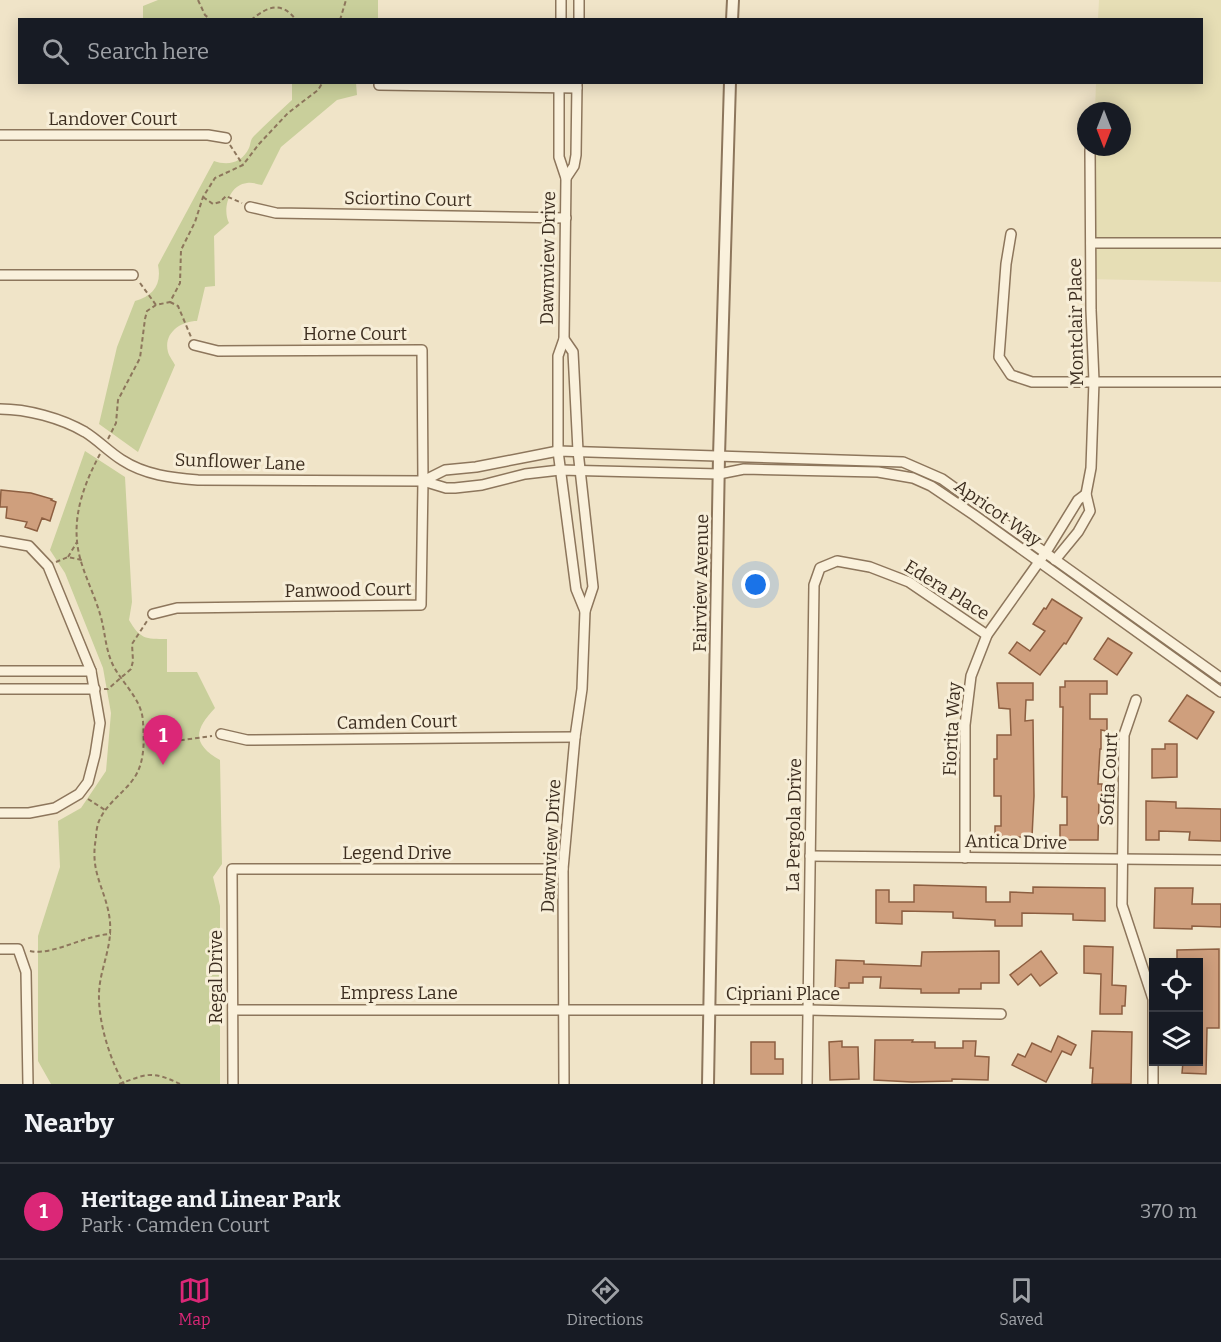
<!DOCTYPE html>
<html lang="en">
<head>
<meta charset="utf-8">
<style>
	body { margin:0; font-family:Bitter,serif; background:#20242c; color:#f1f3f6 }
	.controls { position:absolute; right:18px; bottom:18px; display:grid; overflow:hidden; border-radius:0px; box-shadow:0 3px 15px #0003 }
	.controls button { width:54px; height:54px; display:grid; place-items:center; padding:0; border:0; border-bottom:2px solid #363941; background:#171b24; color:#f1f3f6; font:30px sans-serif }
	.compass { position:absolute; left:1077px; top:102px; width:54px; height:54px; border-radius:50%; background:#171b24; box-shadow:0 3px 15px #0003; rotate:180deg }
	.you { position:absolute; left:756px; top:585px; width:21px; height:21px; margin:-15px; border:4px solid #fff; border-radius:50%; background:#1a73e8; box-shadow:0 0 0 9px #1a73e833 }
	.badge { display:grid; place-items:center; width:39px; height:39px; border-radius:50%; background:#db2777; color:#fff; font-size:20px; font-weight:700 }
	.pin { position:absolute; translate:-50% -50px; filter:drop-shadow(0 2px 3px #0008) }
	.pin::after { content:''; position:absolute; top:32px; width:21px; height:18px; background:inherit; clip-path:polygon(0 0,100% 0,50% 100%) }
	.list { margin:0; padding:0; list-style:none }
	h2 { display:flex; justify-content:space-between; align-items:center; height:78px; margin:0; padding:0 24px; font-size:26px }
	h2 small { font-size:20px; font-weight:400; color:#9ea1a6 }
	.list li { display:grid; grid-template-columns:39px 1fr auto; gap:18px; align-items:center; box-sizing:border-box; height:96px; padding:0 24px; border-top:2px solid #363941 }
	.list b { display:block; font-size:22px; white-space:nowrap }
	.list p { margin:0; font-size:20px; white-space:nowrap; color:#9ea1a6 }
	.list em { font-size:20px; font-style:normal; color:#9ea1a6 }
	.icon { flex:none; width:33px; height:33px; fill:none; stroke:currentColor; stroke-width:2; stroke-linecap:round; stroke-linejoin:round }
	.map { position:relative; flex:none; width:1221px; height:1084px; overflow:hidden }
	.search { position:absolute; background:#171b24; box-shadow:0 3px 15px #0003; left:18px; right:18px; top:18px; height:66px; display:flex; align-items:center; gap:15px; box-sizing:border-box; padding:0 21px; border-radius:0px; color:#9ea1a6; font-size:22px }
	.sheet { height:174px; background:#171b24 }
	nav { display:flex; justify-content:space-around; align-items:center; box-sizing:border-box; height:84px; border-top:2px solid #363941; background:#171b24; font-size:16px; color:#9ea1a6 }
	nav a { display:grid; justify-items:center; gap:3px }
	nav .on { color:#db2777 }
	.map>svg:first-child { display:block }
</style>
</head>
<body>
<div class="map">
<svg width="1221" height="1084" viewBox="0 0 1221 1084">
	<rect width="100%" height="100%" fill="#f0e4c8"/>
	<path fill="#e6deb5" d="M1099,0h122v282l-133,-3 5,-132h29v-36h-27l1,-28 106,-1v-62l-104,-1z"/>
	<g fill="#c9cf9b">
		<path d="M158,0h220v19h-235v-13z"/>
		<path d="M292,83h64l1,12 -20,5 -56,47 -19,38c-5,-1 -10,-3 -15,-2 -18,2 -25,26 -18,40l-15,13 1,50 -10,1 -8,34c-16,0 -34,12 -29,31 1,4 5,9 7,13l-37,87 -39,-28 18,-77 18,-46c18,-5 27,-16 23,-36l56,-104c14,5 28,2 35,-13 2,-5 1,-8 5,-12 12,-12 25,-24 38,-36z"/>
		<path d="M85,451l40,26 7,125 -3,18c11,19 16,19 38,19v33h30l18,36c-21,22 -23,36 5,52l2,104 -9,13 7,29v178h-169l-13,-23v-125l22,-69 -2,-46 23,-13 25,-37 5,-58 -8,-45 -38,-95 -15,-23z"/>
	</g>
	<g fill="#cf9f7d" stroke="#8d5f41" stroke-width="1.5">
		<path d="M1,490l30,3 21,6 -1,1 5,2 -6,19 -8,-3 -5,13 -12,-4 2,-5 -21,-4 1,-11h-7z"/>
		<path d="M1052,599l30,19 -16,26 -2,-1 -24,32 -31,-22 8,-11 13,9 15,-20 -12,-7 11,-16 2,1z"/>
		<path d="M1108,638l24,15 -15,22 -23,-16z"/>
		<path d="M1065,681h42v13h-17v25h17v12l-6,-1v19h-1l-2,35h4v14h-3l-1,42h-38v-15h7v-28h-5l1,-90h-3v-20h5z"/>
		<path d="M997,683h36v17h-7l-1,21 8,-1 1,76 -2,41h-37v-11h6v-30h-7v-37h3v-24h14l-1,-26 -11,-1z"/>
		<path d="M1187,695l27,17 -17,27 -28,-18z"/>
		<path d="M1165,744h12v33l-25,1v-29h13z"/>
		<path d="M1146,801l30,1v6l45,1v32l-32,-1 1,-8 -31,-1v9h-13z"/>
		<path d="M914,885l72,2v15h24v-10l23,1v-6l72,1v33l-32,-1v-6l-51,-1v13h-27v-6l-42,-2v-6l-51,-1v13l-26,-1v-33h13v12h25z"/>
		<path d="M1155,888h38l-1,16h29v23l-29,-1v3l-38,-1z"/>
		<path d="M1084,946l29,1 -1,38 14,1 -1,20h-3v8h-22l1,-40 -17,-1z"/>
		<path d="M1219,949v79h-12l-1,46 -24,-1 1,-11h15v-99h-21v-13z"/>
		<path d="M999,951v32h-18v6h-22v4h-38v-4l-41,-1 1,-11h-18v6h-14v5h-14l1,-28 28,1v3l57,2 1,-14z"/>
		<path d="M1041,951l16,22 -17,13 -9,-12 -13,11 -8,-10z"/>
		<path d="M1092,1031l40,1 -1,52h-39l1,-16h-3z"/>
		<path d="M1058,1036l18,9 -5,10 -9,-4 -16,31 -34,-17 6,-11 7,3 7,-14 19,9z"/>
		<path d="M875,1040h38l-1,2h23v6h28v-7h13l-1,15 14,1 -1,23 -36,-1v2l-40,1 -38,-2z"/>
		<path d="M842,1041v6h16l1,32 -29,1 -1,-38z"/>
		<path d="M751,1042h24v17h8v15h-32z"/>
	</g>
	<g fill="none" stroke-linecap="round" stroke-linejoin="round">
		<defs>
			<g id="minor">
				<path d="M561,20v-20"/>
				<path d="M579,20v-20"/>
				<path d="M559,82v75l7,21 -2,161 -6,17v95l18,138 9,22"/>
				<path d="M379,85l198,3"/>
				<path d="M0,135h208l18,3"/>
				<path d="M566,178l8,-12 2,-11 1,-71"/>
				<path d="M250,207l26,6 290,5"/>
				<path d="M1011,234l-5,30 -7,93 12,18 21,7h189"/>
				<path d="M1091,243h130"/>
				<path d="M0,275h133"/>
				<path d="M0,409c27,0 61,9 85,23 13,8 24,20 37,28 23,15 50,18 76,20l225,1 23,7h9l27,-3 43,-11 35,-4 159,4 25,-5 134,3 35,6 18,8 43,29 247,177"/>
				<path d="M423,481l22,-11 31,-3 82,-16 345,11 39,17 279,199"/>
				<path d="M0,541l29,5 19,20 43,105 9,52 -5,32 -7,27 -9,12 -24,14 -26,5h-29"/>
				<path d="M1055,560l23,-28 12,-21 -4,-17 5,-26 3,-87 -3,-71 -1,-160"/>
				<path d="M153,614l24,-6 244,-3 2,-124 -1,-131 -204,1 -24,-6"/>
				<path d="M0,671h91"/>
				<path d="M0,689h95"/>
				<path d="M1136,700l-12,35 -2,170 31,94v85"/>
				<path d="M221,734l26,6 328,-3"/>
				<path d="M810,856l411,4"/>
				<path d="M965,858v-133l6,-49 16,-41 59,-83 32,-52 8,-6"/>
				<path d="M0,949h18l8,23 2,112"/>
				<path d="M233,1010h575l193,4"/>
				<path d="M233,1084l-1,-215h331"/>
				<path d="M564,1084l-1,-215 12,-132 7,-48 3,-78 8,-24 -15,-136 -5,-99 -9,-13"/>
				<path d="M807,1084l7,-499 6,-17 17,-7 33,6 39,15 78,53"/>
			</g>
			<g id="tertiary">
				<path d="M732,20l1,-20"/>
				<path d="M708,1084l11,-628 11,-374"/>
			</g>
		</defs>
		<use href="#minor" stroke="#8d765c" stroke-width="12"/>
		<use href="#tertiary" stroke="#8d765c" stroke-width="14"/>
		<g stroke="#8d765c" stroke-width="2" stroke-dasharray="4.5 3" stroke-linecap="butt">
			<path d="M198,0l7,15 6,5"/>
			<path d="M251,20c16,-13 30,-20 45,0"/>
			<path d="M340,20l6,-20"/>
			<path d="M230,145l13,20"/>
			<path d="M203,197l10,7 7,-2 6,-6 16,7"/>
			<path d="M140,283l16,22"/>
			<path d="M170,302l8,4 13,31"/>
			<path d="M108,439l8,-16 2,-23 22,-42 5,-39 2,-8 9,-6 14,-3 10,-19 1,-33 14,-28 8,-25 12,-19 28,-13 16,-21 29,-31 30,-23 5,-8"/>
			<path d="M100,454c-14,26 -26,56 -23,87 2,25 16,49 23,73 5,16 5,33 12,49 9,20 30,35 31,59 1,18 2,37 -7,53 -10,17 -29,27 -37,46 -2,5 -3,12 -3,17 -7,36 11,52 14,84 2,27 -10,46 -11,71 -1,29 11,67 25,91"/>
			<path d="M68,557l9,-15"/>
			<path d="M56,562l12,-5 14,3"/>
			<path d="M104,689h4l23,-20 2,-8 -1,-17 15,-23"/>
			<path d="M143,737l32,4 37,-5"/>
			<path d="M88,799l17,11"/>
			<path d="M30,951c23,5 54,-16 81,-17"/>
			<path d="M119,1084c28,-10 32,-14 61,0"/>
		</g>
		<use href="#minor" stroke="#faf1dc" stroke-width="9"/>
		<use href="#tertiary" stroke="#faf1dc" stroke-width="10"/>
	</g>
	<g text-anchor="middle" stroke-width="6" stroke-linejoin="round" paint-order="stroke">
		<g font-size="18" fill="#3d2e20" stroke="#f7eed8">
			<text x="113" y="125">Landover Court</text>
			<text transform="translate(408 199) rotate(1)" y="6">Sciortino Court</text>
			<text transform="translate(548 258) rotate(-89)" y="6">Dawnview Drive</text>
			<text transform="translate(1076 322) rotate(-91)" y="6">Montclair Place</text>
			<text x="355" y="340">Horne Court</text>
			<text transform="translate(240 462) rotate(2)" y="6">Sunflower Lane</text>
			<text transform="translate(998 513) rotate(35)" y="6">Apricot Way</text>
			<text transform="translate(701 583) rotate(-89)" y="6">Fairview Avenue</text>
			<text transform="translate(348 590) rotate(-1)" y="6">Panwood Court</text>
			<text transform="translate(947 590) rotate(32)" y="6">Edera Place</text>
			<text transform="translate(397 722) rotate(-1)" y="6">Camden Court</text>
			<text transform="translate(952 729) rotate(-87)" y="6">Fiorita Way</text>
			<text transform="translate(1109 779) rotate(-87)" y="6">Sofia Court</text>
			<text transform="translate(794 825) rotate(-89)" y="6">La Pergola Drive</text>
			<text transform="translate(1016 842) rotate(1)" y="6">Antica Drive</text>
			<text transform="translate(551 846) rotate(-87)" y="6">Dawnview Drive</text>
			<text x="397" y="859">Legend Drive</text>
			<text transform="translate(216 977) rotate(-90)" y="6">Regal Drive</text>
			<text x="399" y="999">Empress Lane</text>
			<text x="783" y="1000">Cipriani Place</text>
		</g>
	</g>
</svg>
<div class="controls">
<button><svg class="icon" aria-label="locate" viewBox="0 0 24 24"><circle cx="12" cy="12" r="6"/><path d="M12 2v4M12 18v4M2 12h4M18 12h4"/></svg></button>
<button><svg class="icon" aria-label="layers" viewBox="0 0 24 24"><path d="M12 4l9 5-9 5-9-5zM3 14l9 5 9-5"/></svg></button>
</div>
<svg class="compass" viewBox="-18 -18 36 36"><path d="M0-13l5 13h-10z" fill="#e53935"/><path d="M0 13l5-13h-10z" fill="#9ea1a6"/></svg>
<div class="you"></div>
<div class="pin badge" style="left:163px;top:765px">1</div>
<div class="search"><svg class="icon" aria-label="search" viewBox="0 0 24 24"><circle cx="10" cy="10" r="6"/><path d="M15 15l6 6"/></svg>Search here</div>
</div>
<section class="sheet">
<h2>Nearby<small></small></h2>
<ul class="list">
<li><span class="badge">1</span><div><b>Heritage and Linear Park</b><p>Park · Camden Court</p></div><em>370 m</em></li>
</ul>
</section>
<nav>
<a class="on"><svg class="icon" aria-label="map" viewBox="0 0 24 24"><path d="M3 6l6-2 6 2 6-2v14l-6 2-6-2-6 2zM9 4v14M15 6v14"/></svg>Map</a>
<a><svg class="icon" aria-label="directions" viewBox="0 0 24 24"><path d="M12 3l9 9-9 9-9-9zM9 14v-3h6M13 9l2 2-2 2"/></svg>Directions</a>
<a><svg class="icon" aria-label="saved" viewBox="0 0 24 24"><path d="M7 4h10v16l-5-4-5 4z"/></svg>Saved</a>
</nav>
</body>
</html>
